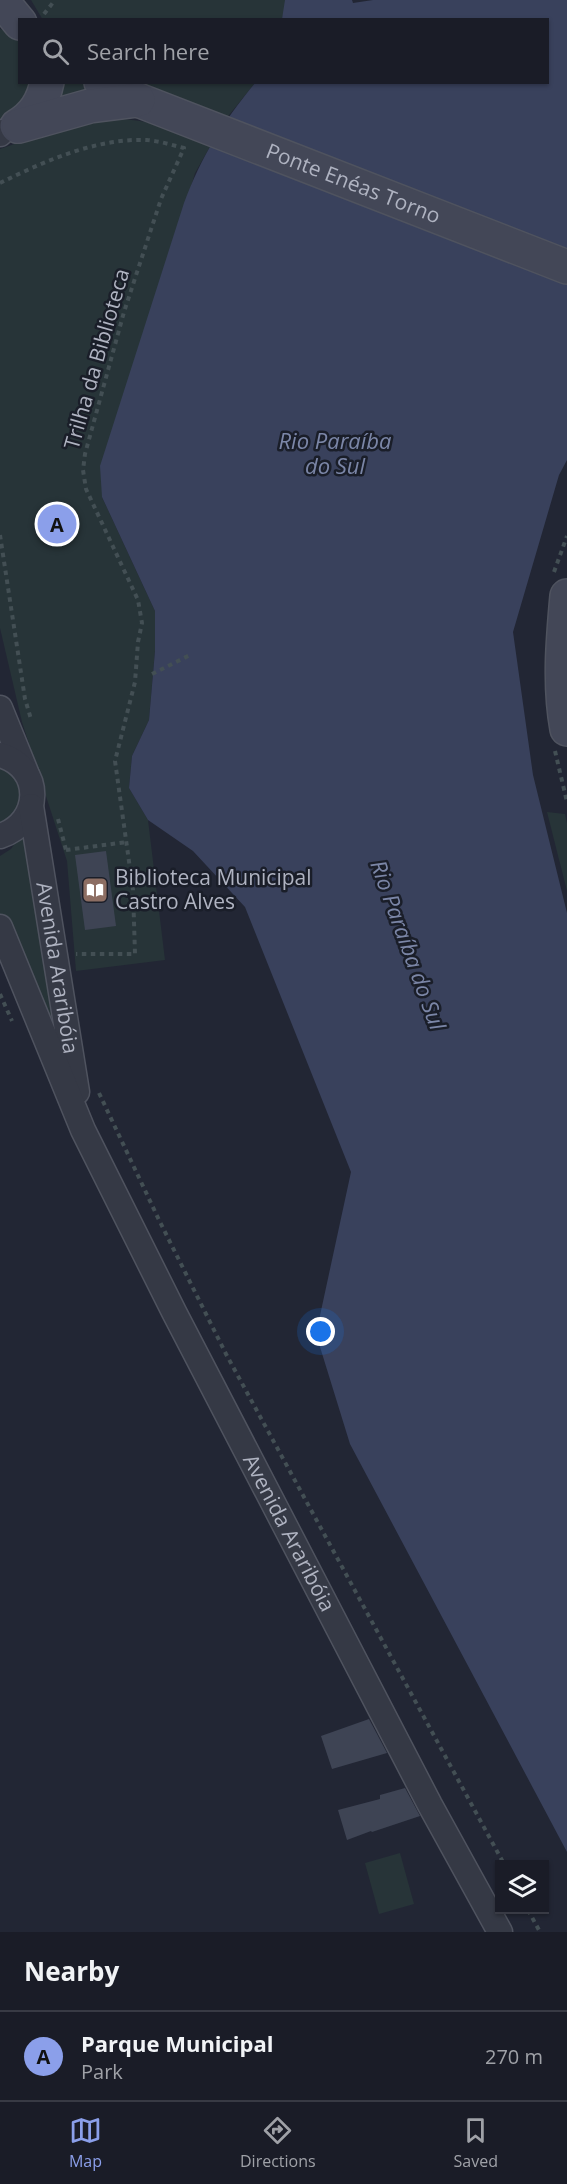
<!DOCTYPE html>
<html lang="en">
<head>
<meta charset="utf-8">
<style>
	body { margin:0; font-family:"Open Sans",sans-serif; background:#23252f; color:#f1f3f6 }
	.controls { position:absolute; right:18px; bottom:18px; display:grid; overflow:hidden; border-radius:0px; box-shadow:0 2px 4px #0004 }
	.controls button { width:54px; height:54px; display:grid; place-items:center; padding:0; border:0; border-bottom:2px solid #383a44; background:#1a1c27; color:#f1f3f6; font:30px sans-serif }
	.you { position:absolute; left:321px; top:1332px; width:21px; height:21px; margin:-15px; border:4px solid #fff; border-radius:50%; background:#1a73e8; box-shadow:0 0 0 9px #1a73e833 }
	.badge { display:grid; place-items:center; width:39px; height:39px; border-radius:50%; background:#8b9fea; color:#111; font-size:20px; font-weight:700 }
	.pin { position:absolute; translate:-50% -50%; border:3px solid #fff; box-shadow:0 2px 6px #0006 }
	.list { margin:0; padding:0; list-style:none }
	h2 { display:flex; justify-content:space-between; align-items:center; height:78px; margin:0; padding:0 24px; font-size:26px }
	h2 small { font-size:20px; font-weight:400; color:#9fa1a7 }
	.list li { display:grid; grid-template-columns:39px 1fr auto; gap:18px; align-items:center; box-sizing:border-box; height:90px; padding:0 24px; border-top:2px solid #383a44 }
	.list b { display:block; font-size:22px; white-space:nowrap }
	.list p { margin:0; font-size:20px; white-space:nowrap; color:#9fa1a7 }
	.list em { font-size:20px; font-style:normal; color:#9fa1a7 }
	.icon { flex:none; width:33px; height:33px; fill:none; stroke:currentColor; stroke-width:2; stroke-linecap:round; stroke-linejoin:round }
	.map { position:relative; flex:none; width:567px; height:1932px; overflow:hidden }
	.search { position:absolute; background:#1a1c27; box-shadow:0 2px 4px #0004; left:18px; right:18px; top:18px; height:66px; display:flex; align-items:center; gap:15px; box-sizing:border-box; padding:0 21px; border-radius:0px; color:#9fa1a7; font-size:22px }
	.sheet { height:168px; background:#1a1c27 }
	nav { display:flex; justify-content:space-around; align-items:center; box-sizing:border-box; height:84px; border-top:2px solid #383a44; background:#1a1c27; font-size:16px; color:#9fa1a7 }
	nav a { display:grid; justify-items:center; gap:3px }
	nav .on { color:#8b9fea }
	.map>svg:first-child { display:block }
</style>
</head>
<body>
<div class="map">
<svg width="567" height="1932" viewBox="0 0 567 1932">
	<rect width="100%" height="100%" fill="#222634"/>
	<g fill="#273438">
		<path d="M31,0h254l1,3 -4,16 -239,1z"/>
		<path d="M0,29l9,3 10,6 1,44 19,1 -39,43z"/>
		<path d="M60,83h28l34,15 -81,19z"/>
		<path d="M120,83h135l-30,37z"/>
		<path d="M105,118c43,1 68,10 107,25l-17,30 -93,324 53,114v40l-6,69 -17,36 -3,32 19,32 17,140 -89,11 -9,-110 -45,-139 -22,-94v-479l72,-25z"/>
		<path d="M0,762l20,14 3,33 -23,20z"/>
		<path d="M547,812l18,2 2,9v68z"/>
		<path d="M26,828l39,237 -65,-150v-59l11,-7z"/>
		<path d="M400,1853l14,51 -35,10 -14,-51z"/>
	</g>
	<path fill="#39415c" d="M285,0h67l1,3 20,-3h194v460l-8,15 -46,157 20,143 34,138v939l-217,-408 -34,-110 35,-162 -106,-265 -52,-56 -45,-31 -19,-32 3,-32 17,-36 6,-69v-40l-53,-114 -2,-31 84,-263c18,-48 39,-81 71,-120l293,-1v-62l-266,-1z"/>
	<g fill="#3e4454">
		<path d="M106,851l10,75 -31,4 -10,-75z"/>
		<path d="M369,1719l18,34 -55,16 -11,-33z"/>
		<path d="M405,1788l15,28 -48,16 -1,-1 -24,9 -9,-30 42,-11v-4z"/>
	</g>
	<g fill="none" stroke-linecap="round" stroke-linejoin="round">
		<defs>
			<g id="street">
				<path d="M0,134l2,-2"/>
				<path d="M0,708l26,64"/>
				<path d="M0,755c44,12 42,68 0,81"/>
				<path id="s1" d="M31,806l46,286"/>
				<path id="s2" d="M0,927l83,203 91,182 256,493 70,127"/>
			</g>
			<g id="secondary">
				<path d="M1,0l19,23"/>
				<path id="s3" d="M101,82l37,18 429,167"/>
				<path d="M17,126c17,-10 26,-24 30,-44"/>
				<path d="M19,126l71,-20 48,-6"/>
				<path d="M567,596c-4,44 -8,89 0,133"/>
			</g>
		</defs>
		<use href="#street" stroke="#4f535f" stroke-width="27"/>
		<use href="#secondary" stroke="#4f535f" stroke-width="36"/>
		<g stroke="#434f54" stroke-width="4" stroke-dasharray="4.5 4.5" stroke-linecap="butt">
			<path d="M44,14l11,-14"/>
			<path d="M0,183c45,-22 96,-45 147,-43 12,1 25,5 37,8l-23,51 -37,113 -39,142 -2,16 3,19 52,111 4,23 -4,19 -3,40 -20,79 18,129 2,64h-59"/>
			<path d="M0,535l25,164 6,20"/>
			<path d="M554,572l13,-36"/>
			<path d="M152,674l40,-20"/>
			<path d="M555,751l12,51"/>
			<path d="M58,819l8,31"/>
			<path d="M66,850l61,-8"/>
			<path d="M0,994l12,27"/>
			<path d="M99,1093l60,127 67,134 278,510"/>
			<path d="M528,1910l12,22"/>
		</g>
		<use href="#street" stroke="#353945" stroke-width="24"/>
		<use href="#secondary" stroke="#434757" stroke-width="33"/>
	</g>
	<defs>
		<symbol id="library-square" viewBox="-11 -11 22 22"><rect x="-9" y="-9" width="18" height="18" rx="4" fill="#8d6e63" stroke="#1a1e29"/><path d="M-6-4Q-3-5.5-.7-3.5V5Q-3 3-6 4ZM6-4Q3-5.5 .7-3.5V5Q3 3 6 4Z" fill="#fff"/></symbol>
	</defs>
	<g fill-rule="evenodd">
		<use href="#library-square" x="80" y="875" width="30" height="30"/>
	</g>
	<g text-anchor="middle" stroke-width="5" stroke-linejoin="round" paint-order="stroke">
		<g font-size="21" fill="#afb3c1" stroke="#1a1e29">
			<text dy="7" stroke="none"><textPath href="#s3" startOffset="272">Ponte Enéas Torno</textPath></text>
			<text transform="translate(97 359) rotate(-74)" y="7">Trilha da Biblioteca</text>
			<text dy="7" stroke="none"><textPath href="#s1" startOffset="164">Avenida Araribóia</textPath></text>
			<text dy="7" stroke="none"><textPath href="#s2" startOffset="672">Avenida Araribóia</textPath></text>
		</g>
		<g font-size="21" fill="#afb3c1" stroke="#1a1e29" text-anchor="start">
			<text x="115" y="885">Biblioteca Municipal<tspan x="115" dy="24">Castro Alves</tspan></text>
		</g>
		<g font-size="22" font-style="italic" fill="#7b86a7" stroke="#1a1e29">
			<text x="335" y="449">Rio Paraíba<tspan x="335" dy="25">do Sul</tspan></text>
			<text transform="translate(408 945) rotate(70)" y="8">Rio Paraíba do Sul</text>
		</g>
	</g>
</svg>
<div class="controls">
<button><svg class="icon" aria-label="layers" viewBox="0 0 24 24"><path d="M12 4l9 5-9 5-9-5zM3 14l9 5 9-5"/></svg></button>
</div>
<div class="you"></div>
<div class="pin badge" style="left:57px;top:524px">A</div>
<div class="search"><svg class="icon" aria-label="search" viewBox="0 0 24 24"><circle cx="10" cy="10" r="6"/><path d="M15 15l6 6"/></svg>Search here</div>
</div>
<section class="sheet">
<h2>Nearby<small></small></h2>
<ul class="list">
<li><span class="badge">A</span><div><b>Parque Municipal</b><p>Park</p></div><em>270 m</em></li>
</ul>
</section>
<nav>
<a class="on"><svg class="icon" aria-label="map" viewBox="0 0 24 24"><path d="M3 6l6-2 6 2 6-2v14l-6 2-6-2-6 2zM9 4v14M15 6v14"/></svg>Map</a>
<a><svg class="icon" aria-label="directions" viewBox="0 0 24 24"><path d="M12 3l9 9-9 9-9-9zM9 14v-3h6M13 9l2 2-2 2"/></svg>Directions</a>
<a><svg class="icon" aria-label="saved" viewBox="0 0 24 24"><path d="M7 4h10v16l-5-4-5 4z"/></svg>Saved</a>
</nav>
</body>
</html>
